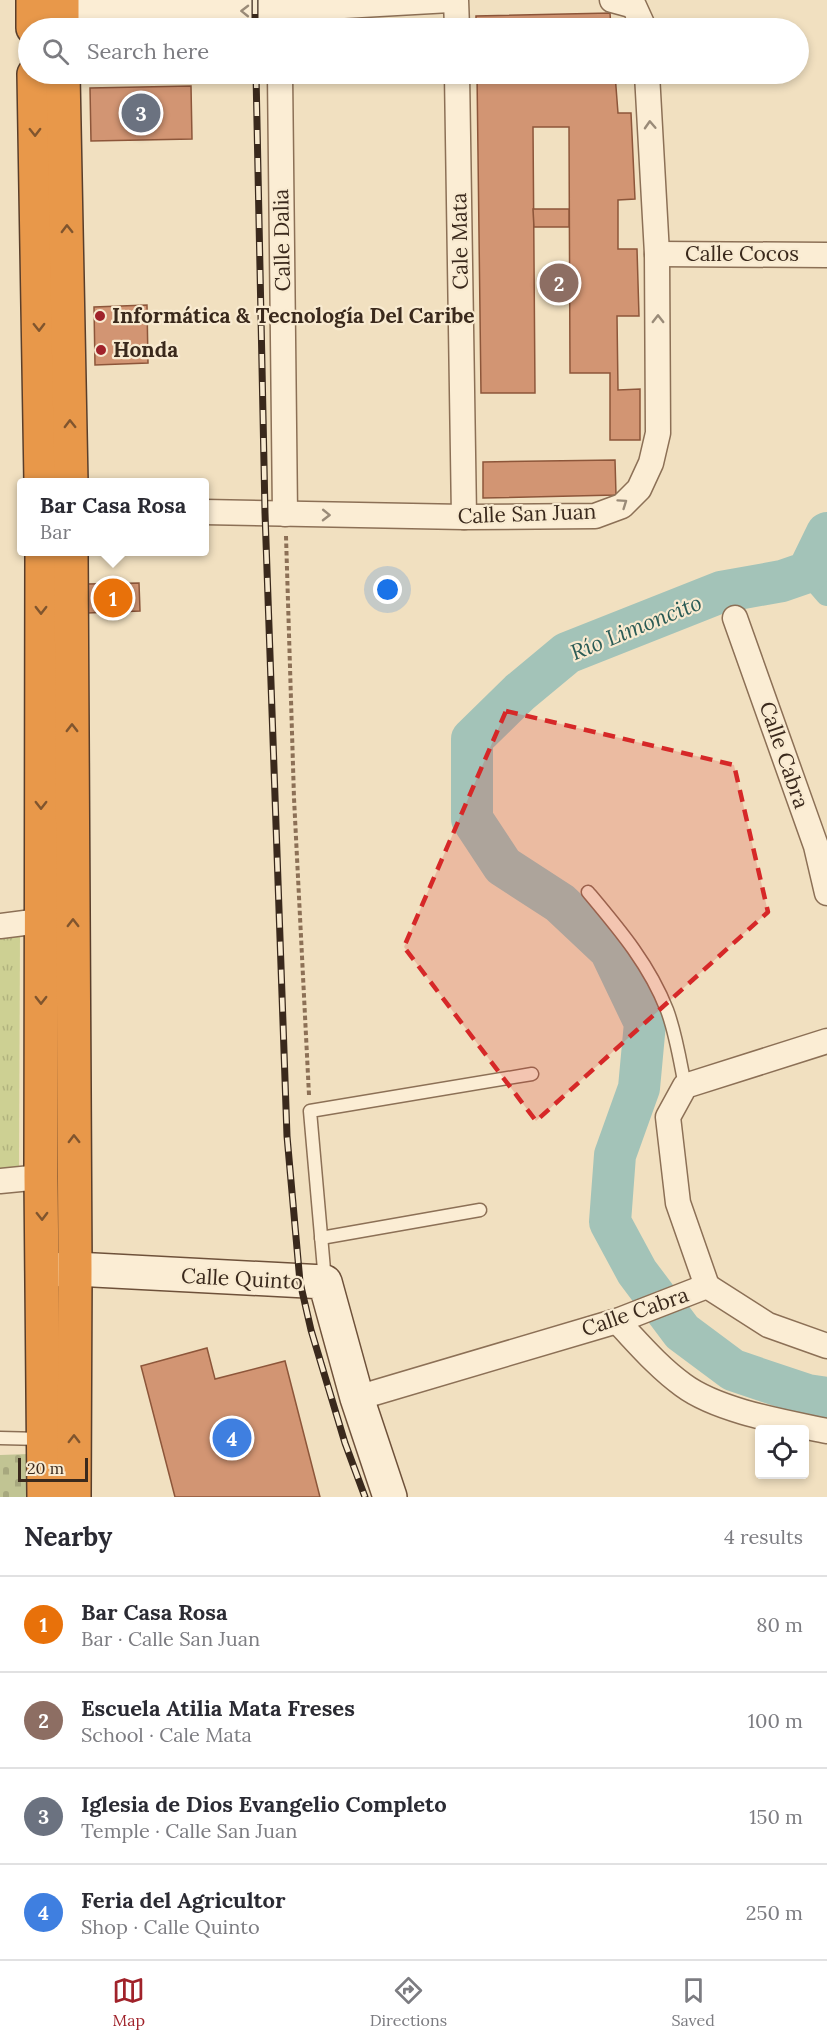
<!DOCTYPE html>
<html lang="en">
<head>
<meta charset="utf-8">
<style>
	body { margin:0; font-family:Lora,serif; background:#f7f7f7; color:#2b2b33 }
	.controls { position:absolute; right:18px; bottom:18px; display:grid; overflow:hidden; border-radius:6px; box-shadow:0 3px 9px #0003 }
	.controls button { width:54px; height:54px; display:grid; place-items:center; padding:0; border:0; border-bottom:2px solid #e1e1e2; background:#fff; color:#2b2b33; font:30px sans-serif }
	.scale { position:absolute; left:18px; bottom:15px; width:70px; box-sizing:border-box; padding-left:6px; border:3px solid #3a291c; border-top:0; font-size:16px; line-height:21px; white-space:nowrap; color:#3a291c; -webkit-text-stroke:4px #f8ead0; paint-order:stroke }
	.you { position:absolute; left:388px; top:590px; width:21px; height:21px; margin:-15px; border:4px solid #fff; border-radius:50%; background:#1a73e8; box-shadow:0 0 0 9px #1a73e833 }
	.badge { display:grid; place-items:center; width:39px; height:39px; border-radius:50%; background:#a0222a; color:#fff; font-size:20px; font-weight:700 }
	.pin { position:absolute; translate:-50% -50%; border:3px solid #fff; box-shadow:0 2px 6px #0006 }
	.popup { position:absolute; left:17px; top:478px; width:192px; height:78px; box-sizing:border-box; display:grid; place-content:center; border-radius:6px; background:#fff; filter:drop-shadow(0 2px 4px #0005); font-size:20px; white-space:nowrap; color:#7c7c81 }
	.popup b { font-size:22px; color:#2b2b33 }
	.popup::after { content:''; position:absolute; left:50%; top:100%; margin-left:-12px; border:12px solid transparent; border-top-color:#fff }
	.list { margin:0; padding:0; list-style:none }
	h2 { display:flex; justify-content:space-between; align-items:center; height:78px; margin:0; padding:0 24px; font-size:26px }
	h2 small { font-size:20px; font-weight:400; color:#7c7c81 }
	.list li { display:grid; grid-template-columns:39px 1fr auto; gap:18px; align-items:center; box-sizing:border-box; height:96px; padding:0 24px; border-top:2px solid #e1e1e2 }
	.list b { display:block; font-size:22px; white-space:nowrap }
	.list p { margin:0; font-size:20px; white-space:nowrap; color:#7c7c81 }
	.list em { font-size:20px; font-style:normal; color:#7c7c81 }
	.icon { flex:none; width:33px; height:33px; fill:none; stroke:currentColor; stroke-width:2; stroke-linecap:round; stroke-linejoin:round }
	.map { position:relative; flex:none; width:827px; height:1497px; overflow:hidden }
	.search { position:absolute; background:#fff; box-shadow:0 3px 9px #0003; left:18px; right:18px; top:18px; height:66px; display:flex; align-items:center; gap:15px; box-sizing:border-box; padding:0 21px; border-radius:33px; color:#7c7c81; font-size:22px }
	.sheet { height:462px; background:#fff }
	nav { display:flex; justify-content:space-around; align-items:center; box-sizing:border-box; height:84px; border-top:2px solid #e1e1e2; background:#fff; font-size:16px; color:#7c7c81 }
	nav a { display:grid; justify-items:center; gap:3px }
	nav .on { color:#a0222a }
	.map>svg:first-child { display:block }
</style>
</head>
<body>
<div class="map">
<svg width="827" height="1497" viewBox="0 0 827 1497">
	<defs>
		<pattern id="cemetery-stones" width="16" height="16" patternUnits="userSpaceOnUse" patternTransform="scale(1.5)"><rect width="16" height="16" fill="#c1c493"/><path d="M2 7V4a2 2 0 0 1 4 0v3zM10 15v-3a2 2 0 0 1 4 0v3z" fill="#a7a87e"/></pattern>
		<pattern id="park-tufts" width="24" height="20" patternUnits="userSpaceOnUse" patternTransform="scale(1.5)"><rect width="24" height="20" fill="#cdd093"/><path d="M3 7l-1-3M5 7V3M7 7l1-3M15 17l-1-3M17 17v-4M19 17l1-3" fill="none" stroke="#b1b37e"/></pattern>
	</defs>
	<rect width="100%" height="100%" fill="#f1e0c0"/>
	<path fill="url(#cemetery-stones)" d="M29,1454v43h-29v-42z"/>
	<path fill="url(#park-tufts)" d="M20,935l-1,235 -19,1v-233z"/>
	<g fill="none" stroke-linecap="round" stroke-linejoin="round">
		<path stroke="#a3c3b8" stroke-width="24" d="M808,572l19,22"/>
		<path stroke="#a3c3b8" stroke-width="42" d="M827,533l-19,39 -26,9 -61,11 -154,61 -47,39 -48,47v80l31,47 57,37 50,47 35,73 -6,65 -24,67 -5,67 27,50 45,60 51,38 74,25 20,3"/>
	</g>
	<g fill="#d29573" stroke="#8d563a" stroke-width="1.5">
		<path d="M610,13l1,15h-135v-12z"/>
		<path d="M477,74h138l3,39h13l4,86 -17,1v49h19l2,67h-22l1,74 22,-1v51h-30v-67h-40l-1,-246h-36l2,266h-54z"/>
		<path d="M191,86l1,53 -101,2 -1,-53z"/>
		<path d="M533,209h36v18h-35z"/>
		<path d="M147,305l1,58 -53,2 -1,-58z"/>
		<path d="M615,460l1,35 -133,3v-36z"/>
		<path d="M139,583l1,28 -53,2v-29z"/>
		<path d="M207,1348l8,31 70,-18 35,136h-145l-34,-131z"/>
	</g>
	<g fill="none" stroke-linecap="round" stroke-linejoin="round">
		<defs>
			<g id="lane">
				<path d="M588,892c31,37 61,72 79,118 9,24 13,51 18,76"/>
				<path d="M321,1238l159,-28"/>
				<path d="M325,1281l-15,-170 222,-37"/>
				<path d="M0,1438l42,1"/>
			</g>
			<g id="street">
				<path d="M456,0l1,28"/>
				<path d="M612,0l22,6 10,22"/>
				<path d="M62,9l193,2 195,-11"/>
				<path d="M280,74l5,440"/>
				<path d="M457,74l7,443"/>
				<path d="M657,254l170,1"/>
				<path d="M204,512l260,5 131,-1 27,-10 17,-17 12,-26 7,-30 -1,-179 -10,-180"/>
				<path d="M735,618l81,228 11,47"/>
				<path d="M0,926l40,-5"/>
				<path d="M0,1181l41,-4"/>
				<path d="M707,1286l-29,-83 -10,-86 17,-31 142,-45"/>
				<path d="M707,1286l61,39 59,21"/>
				<path d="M617,1321c21,22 41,46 66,64 35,26 101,37 144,46"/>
				<path d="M357,1398l260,-77 90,-35"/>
			</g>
			<path id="secondary" d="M47,1270l28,-1 250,13 32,116 33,99"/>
			<g id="highway">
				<path d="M33,0v28"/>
				<path d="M62,0v28"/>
				<path d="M34,74l7,408"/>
				<path d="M63,74l8,408"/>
				<path d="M42,552l-1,625 3,320"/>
				<path d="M71,552l4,717 -1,228"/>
			</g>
		</defs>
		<use href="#lane" stroke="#8c7056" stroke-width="15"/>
		<use href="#street" stroke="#8c7056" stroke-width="27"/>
		<use href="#secondary" stroke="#6e513a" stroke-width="36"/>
		<use href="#highway" stroke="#593e2b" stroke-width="36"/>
		<path stroke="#8c7056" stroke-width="4" stroke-dasharray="4.5 3" stroke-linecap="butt" d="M286,536l8,262 15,297"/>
		<use href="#lane" stroke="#fbedd4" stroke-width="12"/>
		<use href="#street" stroke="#fbedd4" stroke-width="24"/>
		<use href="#secondary" stroke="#fbedd4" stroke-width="33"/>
		<use href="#highway" stroke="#e8984a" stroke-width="33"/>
		<defs>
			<g id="rail">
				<path d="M255,0v28"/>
				<path d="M256,74l9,439 22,623 13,146 11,48 34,113 20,54"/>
			</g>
		</defs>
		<use href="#rail" stroke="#3a291c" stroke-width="7"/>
		<use href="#rail" stroke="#f8ead0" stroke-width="4.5" stroke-dasharray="14" stroke-linecap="butt"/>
	</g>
	<defs><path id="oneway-chevron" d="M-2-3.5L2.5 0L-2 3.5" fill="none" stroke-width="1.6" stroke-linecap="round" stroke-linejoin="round" transform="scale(1.5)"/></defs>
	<g stroke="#9a8b78">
		<use href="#oneway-chevron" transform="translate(245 11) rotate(-179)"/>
		<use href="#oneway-chevron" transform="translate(650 125) rotate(-93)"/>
		<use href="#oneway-chevron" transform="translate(658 319) rotate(-90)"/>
		<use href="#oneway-chevron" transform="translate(623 503) rotate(-35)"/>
		<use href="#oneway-chevron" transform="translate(326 515) rotate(1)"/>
	</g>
	<g stroke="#80552e">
		<use href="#oneway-chevron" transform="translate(35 132) rotate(89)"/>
		<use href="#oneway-chevron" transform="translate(67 229) rotate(-91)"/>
		<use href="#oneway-chevron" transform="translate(39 327) rotate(89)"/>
		<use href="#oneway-chevron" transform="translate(70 424) rotate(-91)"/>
		<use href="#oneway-chevron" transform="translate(41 610) rotate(90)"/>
		<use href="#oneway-chevron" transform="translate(72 728) rotate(-90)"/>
		<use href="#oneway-chevron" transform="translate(41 805) rotate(90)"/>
		<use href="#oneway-chevron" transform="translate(73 923) rotate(-90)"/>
		<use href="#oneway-chevron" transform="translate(41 1000) rotate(90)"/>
		<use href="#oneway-chevron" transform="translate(74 1139) rotate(-91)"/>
		<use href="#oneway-chevron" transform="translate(42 1216) rotate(89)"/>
		<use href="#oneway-chevron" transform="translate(74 1439) rotate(-90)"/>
	</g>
	<path fill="#d62828" fill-opacity="0.2" stroke="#d62828" stroke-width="4.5" stroke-dasharray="12 8" stroke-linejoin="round" d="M506,711l228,54 34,147 -232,209 -132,-174z"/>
	<g fill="#a0222a" stroke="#f8ead0" stroke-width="2">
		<circle cx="100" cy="316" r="6"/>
		<circle cx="101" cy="350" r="6"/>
	</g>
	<g text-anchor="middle" stroke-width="4.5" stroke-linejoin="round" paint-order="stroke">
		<g font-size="21" fill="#3a291c" stroke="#f8ead0">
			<text transform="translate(282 240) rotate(-91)" y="7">Calle Dalia</text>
			<text transform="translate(460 241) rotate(-91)" y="7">Cale Mata</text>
			<text x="742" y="261">Calle Cocos</text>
			<text transform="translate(527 514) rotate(-2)" y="7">Calle San Juan</text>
			<text transform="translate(784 755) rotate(71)" y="7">Calle Cabra</text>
			<text transform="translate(242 1279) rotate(3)" y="7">Calle Quinto</text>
			<text transform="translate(635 1312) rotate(-19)" y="7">Calle Cabra</text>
		</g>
		<g font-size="21" font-weight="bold" fill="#3a291c" stroke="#f8ead0" text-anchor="start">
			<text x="112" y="323">Informática &amp; Tecnología Del Caribe</text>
			<text x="113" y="357">Honda</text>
		</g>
		<g font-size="22" font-style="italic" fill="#2a5b55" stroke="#f8ead0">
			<text transform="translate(636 627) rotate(-22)" y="8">Río Limoncito</text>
		</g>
	</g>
</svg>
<div class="controls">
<button><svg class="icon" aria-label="locate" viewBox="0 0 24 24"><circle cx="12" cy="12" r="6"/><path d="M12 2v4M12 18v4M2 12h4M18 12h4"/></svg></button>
</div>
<div class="scale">20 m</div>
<div class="you"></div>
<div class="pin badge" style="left:113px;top:598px;background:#e8710a">1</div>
<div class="popup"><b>Bar Casa Rosa</b>Bar</div>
<div class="pin badge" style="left:559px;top:283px;background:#8d6e63">2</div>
<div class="pin badge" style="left:141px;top:113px;background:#6b7280">3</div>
<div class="pin badge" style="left:232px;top:1438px;background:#3f7fe0">4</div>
<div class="search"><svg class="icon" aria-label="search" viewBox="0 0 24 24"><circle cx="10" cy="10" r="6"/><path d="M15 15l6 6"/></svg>Search here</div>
</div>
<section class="sheet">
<h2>Nearby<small>4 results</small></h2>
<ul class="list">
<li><span class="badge" style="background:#e8710a">1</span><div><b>Bar Casa Rosa</b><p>Bar · Calle San Juan</p></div><em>80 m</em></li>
<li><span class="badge" style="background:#8d6e63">2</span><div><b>Escuela Atilia Mata Freses</b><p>School · Cale Mata</p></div><em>100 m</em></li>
<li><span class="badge" style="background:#6b7280">3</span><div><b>Iglesia de Dios Evangelio Completo</b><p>Temple · Calle San Juan</p></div><em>150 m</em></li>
<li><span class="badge" style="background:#3f7fe0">4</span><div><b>Feria del Agricultor</b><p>Shop · Calle Quinto</p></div><em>250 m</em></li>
</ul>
</section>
<nav>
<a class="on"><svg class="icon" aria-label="map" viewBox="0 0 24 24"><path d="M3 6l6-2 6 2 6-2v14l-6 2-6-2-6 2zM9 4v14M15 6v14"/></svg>Map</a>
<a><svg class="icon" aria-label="directions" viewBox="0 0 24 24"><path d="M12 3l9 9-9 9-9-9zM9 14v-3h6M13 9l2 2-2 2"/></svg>Directions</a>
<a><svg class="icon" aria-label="saved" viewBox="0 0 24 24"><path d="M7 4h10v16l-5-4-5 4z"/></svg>Saved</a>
</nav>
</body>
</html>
